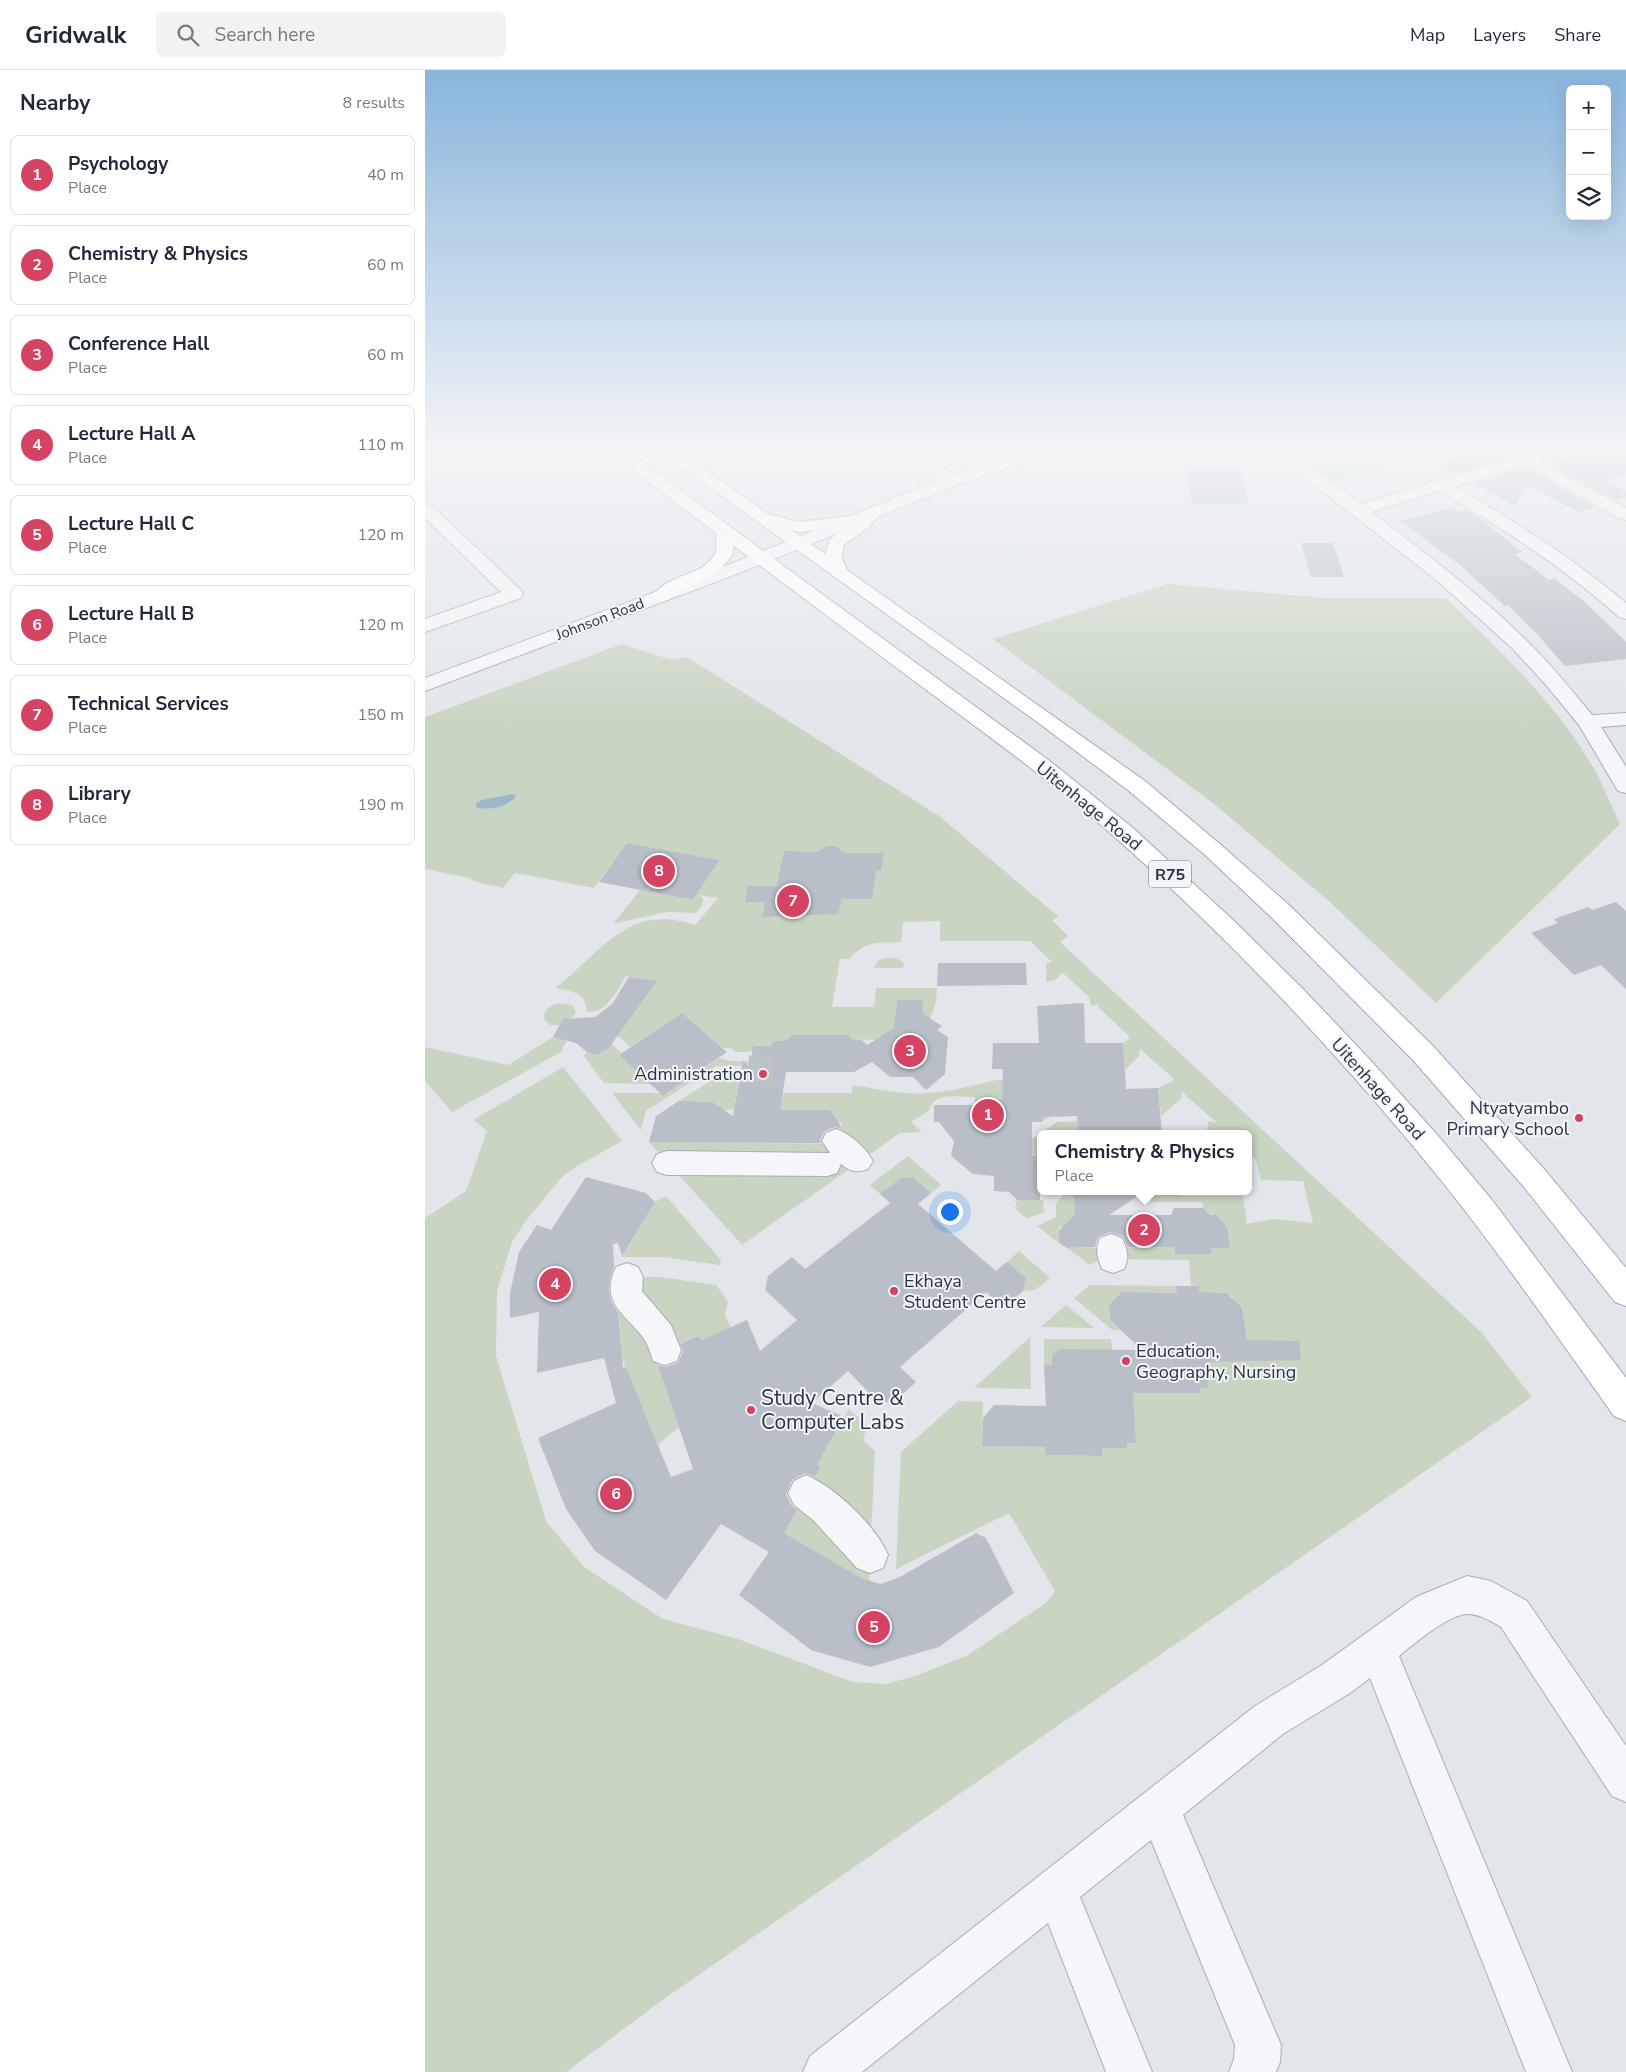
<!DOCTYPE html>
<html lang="en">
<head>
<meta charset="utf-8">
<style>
	body { margin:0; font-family:"Nunito Sans",sans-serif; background:#f2f2f3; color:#1f2937 }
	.controls { position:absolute; right:15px; top:15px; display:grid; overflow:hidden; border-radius:8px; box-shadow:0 5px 20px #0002 }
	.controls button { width:45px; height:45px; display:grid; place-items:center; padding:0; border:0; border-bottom:1px solid #e0e1e3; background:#fff; color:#1f2937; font:25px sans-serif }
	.you { position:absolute; left:524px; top:1141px; width:18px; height:18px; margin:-12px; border:4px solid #fff; border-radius:50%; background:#1a73e8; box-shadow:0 0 0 8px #1a73e833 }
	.badge { display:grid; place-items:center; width:32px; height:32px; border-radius:50%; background:#d44361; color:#fff; font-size:16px; font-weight:700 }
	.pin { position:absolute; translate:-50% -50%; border:2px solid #fff; box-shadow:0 1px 5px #0006 }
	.popup { position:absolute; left:612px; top:1060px; width:215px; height:65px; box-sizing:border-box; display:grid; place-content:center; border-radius:8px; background:#fff; filter:drop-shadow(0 1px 4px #0005); font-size:16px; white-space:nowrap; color:#747a83 }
	.popup b { font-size:19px; color:#1f2937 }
	.popup::after { content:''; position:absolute; left:50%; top:100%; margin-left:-10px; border:10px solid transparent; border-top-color:#fff }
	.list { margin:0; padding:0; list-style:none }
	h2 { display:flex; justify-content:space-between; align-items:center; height:65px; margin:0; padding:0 20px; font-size:21px }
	h2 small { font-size:16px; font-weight:400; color:#747a83 }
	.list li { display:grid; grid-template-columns:32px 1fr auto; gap:15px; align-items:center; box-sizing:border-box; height:80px; margin:0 10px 10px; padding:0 10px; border:1px solid #e0e1e3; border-radius:8px }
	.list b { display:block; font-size:19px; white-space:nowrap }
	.list p { margin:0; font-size:16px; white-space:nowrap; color:#747a83 }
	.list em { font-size:16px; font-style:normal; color:#747a83 }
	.icon { flex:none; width:28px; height:28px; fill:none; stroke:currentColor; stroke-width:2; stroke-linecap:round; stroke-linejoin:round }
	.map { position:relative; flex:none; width:1201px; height:2002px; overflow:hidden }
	header { display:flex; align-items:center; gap:30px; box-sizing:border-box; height:70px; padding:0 25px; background:#fff; border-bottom:1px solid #e0e1e3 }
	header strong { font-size:24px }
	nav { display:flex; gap:28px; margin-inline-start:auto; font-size:18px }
	.search { width:350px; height:45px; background:#f2f2f3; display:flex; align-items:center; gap:12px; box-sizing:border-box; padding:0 18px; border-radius:8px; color:#747a83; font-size:19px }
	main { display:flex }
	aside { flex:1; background:#fff }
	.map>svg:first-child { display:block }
</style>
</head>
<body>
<header>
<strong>Gridwalk</strong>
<div class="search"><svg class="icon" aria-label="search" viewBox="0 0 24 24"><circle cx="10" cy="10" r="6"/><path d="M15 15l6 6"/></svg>Search here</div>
<nav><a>Map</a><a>Layers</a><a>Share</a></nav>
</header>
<main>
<aside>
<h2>Nearby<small>8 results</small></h2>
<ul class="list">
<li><span class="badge">1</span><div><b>Psychology</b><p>Place</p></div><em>40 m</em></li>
<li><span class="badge">2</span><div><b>Chemistry &amp; Physics</b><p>Place</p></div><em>60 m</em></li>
<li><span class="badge">3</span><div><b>Conference Hall</b><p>Place</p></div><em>60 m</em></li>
<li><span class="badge">4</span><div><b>Lecture Hall A</b><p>Place</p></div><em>110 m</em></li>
<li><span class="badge">5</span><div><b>Lecture Hall C</b><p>Place</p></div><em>120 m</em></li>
<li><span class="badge">6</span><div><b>Lecture Hall B</b><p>Place</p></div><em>120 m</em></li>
<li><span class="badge">7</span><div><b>Technical Services</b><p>Place</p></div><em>150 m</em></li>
<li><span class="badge">8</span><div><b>Library</b><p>Place</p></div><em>190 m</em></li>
</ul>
</aside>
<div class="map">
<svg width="1201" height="2002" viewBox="0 0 1201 2002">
	<rect width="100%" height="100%" fill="#e2e6eb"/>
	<g fill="#c8d5c2">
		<path d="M962,391l5,3 -60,18 -19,-14 18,-5 34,1 5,2z"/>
		<path d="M742,514l159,14h120c52,51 106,101 144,164 12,19 20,42 30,62l-184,179 -105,-100 -117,-99 -221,-165z"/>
		<path d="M197,574l50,16 15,-3 252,159 120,101 -7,3 16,16 -8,6 421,390 51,65 -871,604 -95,71h-141v-854l41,-27 21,-60 -14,-11 90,-53 59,74 -48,27 -13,10 -36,44 -13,20 -15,49 -1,65 50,165 38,46 79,52 75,20 115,43 33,2 29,-8 53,-21 78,-52 9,-12 -46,-78 -113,56 5,-117 57,-51 25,1 -1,40 4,4 59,1v8l56,1 1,-8h25l-28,-55h101v-5h9l-2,-22h-8l-39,-35 -48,-1 -38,-32 16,-13 86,1 1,7 -55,-1 -13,14 1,14 4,4 119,2 11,-5 -2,-16h-8l-1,-7 -7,-5 -27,-1v-6h-8l-2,-26 -86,-1 -13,6 -23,-17 107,-1 1,7h37l-1,-6h15l4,-5 -2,-16h-7l-1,-7 -17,-12 -1,-6h-51l-1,-11h31l1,5h61l4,28 27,-5 39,4 -10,-42 -42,-1 -5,-20 -8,-7v-19h-41l1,-13 9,2 -35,-31 -1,7 -20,17 -3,-28 15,-7v-3l-33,-29 -1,7 -14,14 -2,-27 7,-5 -3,-4 -27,-25 -3,-5 -6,2 -2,-9 -27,-25c-4,7 -7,9 -16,10v-19l6,-1 -22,-21h-90v-20l-37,1 -2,20c-22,1 -36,-2 -51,17h-10l-8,48h42l2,-19h61c-1,18 -3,28 -16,40l1,-28h-25l-3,28 -19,12 -23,-1 -5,-4h-54l-6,5 -12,1c-10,11 -26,11 -40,11l-4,-4h-9l-40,-35 -52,34 -13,-12 39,-54 -30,-5c-8,13 -21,41 -40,35 1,-19 -16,-20 -31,-23 47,-36 73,-86 140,-63l23,-27 -20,-3 5,4 -1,6 -6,8 -30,-1 -53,12 27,-34 53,10 25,-40 -91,-17 -33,45 -79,-15 -12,15 -27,-6 -7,-4 -44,-9v-152z"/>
		<path d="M458,888c8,-1 15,-1 21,6l-1,4h-29l4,-7z"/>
		<path d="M133,933l14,2 4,6c-4,11 -15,16 -26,14l-6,-6c-1,-9 6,-13 14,-16z"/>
		<path d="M128,967l14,3 -6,12 -109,60 -27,-31v-34l83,18z"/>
		<path d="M186,973l10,10 -2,2 31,29 -46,-1 -20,-27 3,-4 9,3 12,-7z"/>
		<path d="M294,988l11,3h21l-1,5h-34l-70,45 -5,19 -29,-37h48l3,3z"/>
		<path d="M293,1006h26l-1,5h-4l-4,23 5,5 -23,1 1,-4c-14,-10 -34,-1 -50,2z"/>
		<path d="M572,1010h45l10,36 -10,6v-36l-40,14h-27v-3c-17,0 -41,-6 -46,14l-18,11 11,10 -22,1 -158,112 -93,-103 183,2 8,-5 2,-17h-6l-6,-12h-66l1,-6h16l2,-11h69l1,-8c24,4 50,10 74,8 24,-1 47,-8 70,-13z"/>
		<path d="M652,1051l1,13h-38v22l-22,-1 5,-10 34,-23z"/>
		<path d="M483,1086l33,29 -10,8 -18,-16 -12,1 -21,16 -10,-9z"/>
		<path d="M637,1121h41l-35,31v5h-9v16l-22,-17 19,-9v-13l6,-8z"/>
		<path d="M241,1126l55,64 -1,5 -57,-8h-41l33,-55z"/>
		<path d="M592,1130h26l1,12 -17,7 -12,-11z"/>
		<path d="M594,1181l31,27 -15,12 -12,1 3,-13 -19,-16z"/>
		<path d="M202,1207h33l56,8 12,16 -3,14 6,13 -29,12 -4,-4 -43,18 24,73 -21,18 -36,-87 -6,-78z"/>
		<path d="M641,1235l28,23 -53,-1z"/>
		<path d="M605,1267l1,52 -57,-1z"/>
		<path d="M619,1269h67l1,11 -60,15h-8z"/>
		<path d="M424,1339l18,16 -4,15 12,11 -6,130 -6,-2 -177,-103 22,-17 89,50 24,-42 -4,-2z"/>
	</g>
	<path fill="#9cb6cc" d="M87,724l4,2c-7,11 -29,15 -40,11v-4c7,-5 27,-6 36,-9z"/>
	<g fill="#b9bfc8">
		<path d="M1175,378h7l19,10v16l-20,7 20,10v6l-10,3 -67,-36z"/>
		<path d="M1065,379l16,9 -49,15 -16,-9z"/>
		<path d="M1098,398l7,2 65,37 -18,5 -50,-28 -12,22 -41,-23z"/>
		<path d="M761,400h55l7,34h-56z"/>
		<path d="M1027,438l7,4 8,-2 11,7 44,35 -7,2 34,26 6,-1 31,24 40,39v17l-61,7 -27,-31 -30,-30 -3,1 -45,-41 -60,-44z"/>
		<path d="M876,473h32l11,34h-33z"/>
		<path d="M202,773l92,17 -26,40 -94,-18z"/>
		<path d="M402,776h8l10,7h39l-3,18h-5l-4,28h-30l-4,15 -76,3 3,-15h-20l3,-16h29l7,-35 34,1z"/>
		<path d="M1191,832l10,9v78l-25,-24 -27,10 -43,-42 27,-10 -4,-4 34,-12 4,3z"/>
		<path d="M513,893h88l1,22 -90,1z"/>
		<path d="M204,907l28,4 -49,68 -12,6 -9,-3 -11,-9 -23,-6 10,-18 32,-2 17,-13z"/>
		<path d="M472,930h25l1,14 19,12 -5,4 11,7 -3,37 -19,16 -13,-13h-23l-18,-15 -18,10h-68l-6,38h50l11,16v3l-6,-2 -10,4 -5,9 1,3 -172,-1 7,-26 23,-15 33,1 21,14 10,-55 7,7 3,-22h17l5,-5 12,-1 6,-5h55l4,4 10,1 5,5 27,-17z"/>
		<path d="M659,933l1,40h38l3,46 32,-1 4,46h-84l-1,-18 -35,1v5h-10v34h8v44h-23l-8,-8 -15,-1v-15l-21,-2 -22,-18 3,-15 -15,-19h-5v-17h41v-5h27l1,-31h-11l1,-26h46l-2,-37z"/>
		<path d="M257,943l45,39 -64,44 -44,-41z"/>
		<path d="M161,1107l60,16 9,9 -33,54 -4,-13 -5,1 1,22 -4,13 -1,12 2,10 7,11 5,56 3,-1 45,110 22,-8 -35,-104 8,2 12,-4 5,-12 -3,-7 18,-8 4,4 45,-20 13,31 37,-31 -32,-30 3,-14 24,-19 13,12 85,-66 -10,-9 21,-16 12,-1 18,16 -13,11 78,67 11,-9 19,16 -3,13 -18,17 -19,-16 -86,75 16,15 -23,21 -16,-2 -29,-30 -36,32 32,14 -27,48 4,1 -6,11 -10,-4 -13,7 -6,14 6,12 5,4 -13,23 79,46 18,5 19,-7 76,-44 10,5 28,55 -75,54 -69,20 -59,-17 -72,-55 30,-43 -48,-28 -55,76 -71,-49 -29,-42 -28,-71 78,-35 -12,-45 -67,15 2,-61 -29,6v-25l9,-41 18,-27 14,5z"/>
		<path d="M649,1121h71l-36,24h62l3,-7h29l8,7h5l12,13 2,20h-19l1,6h-37l-1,-7h-46l-5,-11 -13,-4 -12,5 -3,10 -28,1 -8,-5v-13l16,-15z"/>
		<path d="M751,1216h23v6l27,1 16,14 5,33 52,1 2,19 -95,2 3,26h-9v5h-67l3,50h-9v5h-25v8l-57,-1v-8l-63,-1 1,-28 11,-13 52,1 -2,-41h8v-10l7,-6 83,1 -32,-30 -1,-15 13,-13 55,1z"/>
	</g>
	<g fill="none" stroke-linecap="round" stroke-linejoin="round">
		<path stroke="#bdc2c9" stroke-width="31" stroke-dasharray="31 16" stroke-linecap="butt" d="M324,1001h24"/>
		<defs>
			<g id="minor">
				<path d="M476,378h17l35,27 85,-27h26l-2,3 -105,34 -215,87 -317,119v-13l305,-114 209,-84 -27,-20z"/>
				<path d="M841,378h19l76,56 186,-56h26l-2,3 -31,10 86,47v12l-6,-1 -95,-54 -70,22c60,34 118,71 171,116v16l-7,-2c-55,-49 -116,-89 -180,-126l-68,21c53,40 106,80 153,126 25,24 47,51 68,77l34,-2v12l-25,2 25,40v26l-8,-2 -39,-66 -33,-40 -35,-38 -77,-69z"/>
				<path d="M0,434l6,1 90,85 2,4 -2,4 -96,34v-13l76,-27 -76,-74z"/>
				<path d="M411,1059c15,5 29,18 37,32l-5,8c-11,4 -17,3 -27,-5l-4,9 -10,3 -160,-1 -10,-3 -5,-9 5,-9 10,-3 163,2 -8,-12 4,-8z"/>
				<path d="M686,1164l11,4c5,11 8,19 2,31l-11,4 -11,-4c-5,-12 -7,-20 -2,-31z"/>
				<path d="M202,1193l11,4 5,10 -1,14 29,34 10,25 -4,11 -12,4 -12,-4c-2,-6 -4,-13 -7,-19 -17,-27 -48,-37 -30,-75z"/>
				<path d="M381,1405c29,12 70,51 82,80l-5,13 -13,5 -13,-5 -44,-48 -19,-15 -6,-12 6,-12z"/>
				<path d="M1042,1506l24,5 36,20 99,145v56l-14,-6 -111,-169c-10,-6 -20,-12 -32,-13 -19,-1 -55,30 -70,42l173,416h-46l-156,-394 -20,15 -67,41 -100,81 98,230 -1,17 -4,10h-47l5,-13 1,-14 -84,-205 -71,57 72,175h-46l-58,-149 -186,149h-59l7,-16 445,-350 67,-41 94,-68z"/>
			</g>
			<g id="major">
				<path d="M179,378h19l428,314 82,66 100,92 71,70 69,73 67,75 52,62 134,178v43l-12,-5c-56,-78 -110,-157 -170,-232 -99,-123 -209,-240 -327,-345 -61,-54 -127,-102 -192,-150 -64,-48 -127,-95 -191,-143l-2,10 -13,15 -35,18 -14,10 -7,2 -7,-2 -2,-4c13,-20 48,-20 59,-38 5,-7 3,-16 3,-24z"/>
				<path d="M230,378h19l94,66 31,8 51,-6 7,3c7,-8 11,-13 22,-11l3,4 -13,15 -25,18 -2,13 5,12 298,211 76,64 68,60 143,140 112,124 82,99v38l-11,-4 -91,-115 -112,-128 -141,-142 -66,-62 -76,-64 -89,-67zM422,457l-17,12 -5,15 -34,-24 7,2z"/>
			</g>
		</defs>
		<use href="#minor" stroke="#a7adb5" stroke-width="2"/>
		<use href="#major" stroke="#a0abb7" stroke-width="2"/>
		<use href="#minor" fill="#f5f6f9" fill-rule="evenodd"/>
		<use href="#major" fill="#fff" fill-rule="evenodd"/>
	</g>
	<linearGradient id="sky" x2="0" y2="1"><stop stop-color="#89b5dd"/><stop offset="0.57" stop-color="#f2f4f6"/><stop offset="1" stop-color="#f2f4f6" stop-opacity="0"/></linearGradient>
	<rect width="1201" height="659" fill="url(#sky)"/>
	<g fill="#d44361" stroke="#f2f5f8" stroke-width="2">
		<circle cx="338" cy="1004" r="5"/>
		<circle cx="1154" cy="1048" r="5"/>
		<circle cx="469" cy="1221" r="5"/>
		<circle cx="701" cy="1291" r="5"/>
		<circle cx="326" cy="1340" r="5"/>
	</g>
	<g text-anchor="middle" stroke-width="4" stroke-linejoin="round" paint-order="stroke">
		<g font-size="15" fill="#293443" stroke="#f2f5f8">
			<text transform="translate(175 549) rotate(-21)" y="5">Johnson Road</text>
		</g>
		<rect fill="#f2f5f8" stroke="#656e79" stroke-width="1" x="724" y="790.5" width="42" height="27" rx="4"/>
		<g font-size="16" font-weight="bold" fill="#293443">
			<text x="745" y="810">R75</text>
		</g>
		<g font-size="18" fill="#293443" stroke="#f2f5f8">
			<text transform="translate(664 736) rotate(39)" y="6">Uitenhage Road</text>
			<text transform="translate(953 1019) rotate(48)" y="6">Uitenhage Road</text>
		</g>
		<g font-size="18" fill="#293443" stroke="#f2f5f8" text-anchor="end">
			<text x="328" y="1010">Administration</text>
			<text x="1144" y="1044">Ntyatyambo<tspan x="1144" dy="21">Primary School</tspan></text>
			<text x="479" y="1217" text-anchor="start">Ekhaya<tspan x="479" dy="21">Student Centre</tspan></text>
			<text x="711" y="1287" text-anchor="start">Education,<tspan x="711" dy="21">Geography, Nursing</tspan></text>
		</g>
		<g font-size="21" fill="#293443" stroke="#f2f5f8" text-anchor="start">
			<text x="336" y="1335">Study Centre &amp;<tspan x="336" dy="24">Computer Labs</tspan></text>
		</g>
	</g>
</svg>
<div class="controls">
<button>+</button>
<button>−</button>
<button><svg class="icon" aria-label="layers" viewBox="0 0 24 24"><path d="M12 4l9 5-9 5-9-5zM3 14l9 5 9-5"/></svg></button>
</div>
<div class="you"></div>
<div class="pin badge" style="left:563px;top:1045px">1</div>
<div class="pin badge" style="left:719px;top:1160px">2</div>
<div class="popup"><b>Chemistry &amp; Physics</b>Place</div>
<div class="pin badge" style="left:485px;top:981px">3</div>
<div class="pin badge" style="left:130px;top:1214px">4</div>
<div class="pin badge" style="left:449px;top:1557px">5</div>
<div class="pin badge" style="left:191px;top:1424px">6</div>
<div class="pin badge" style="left:368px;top:831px">7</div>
<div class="pin badge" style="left:234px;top:801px">8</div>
</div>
</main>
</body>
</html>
